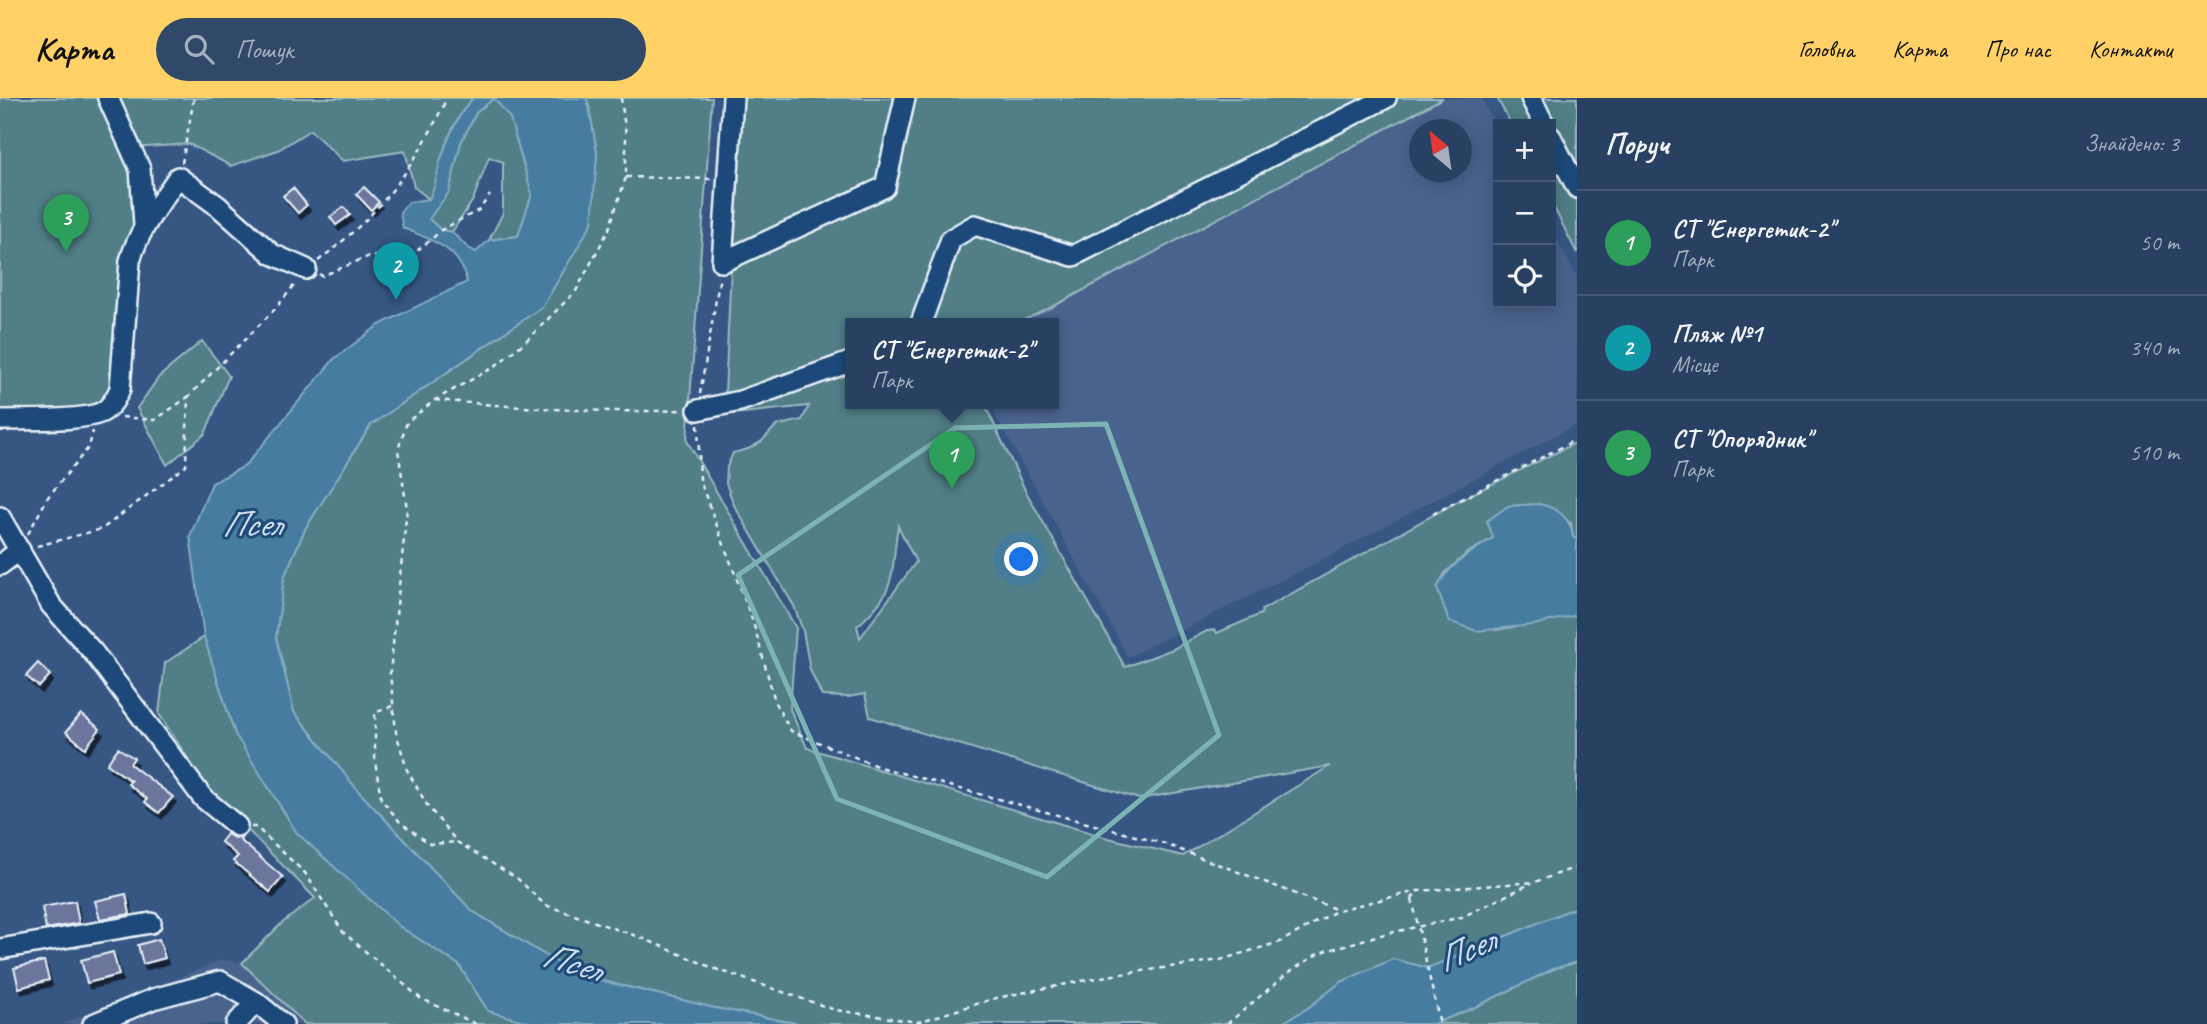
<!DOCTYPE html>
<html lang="uk">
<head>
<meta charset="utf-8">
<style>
	body { margin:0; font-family:Caveat,sans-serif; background:#304869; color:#f1f3f6 }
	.controls { position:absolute; right:21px; top:21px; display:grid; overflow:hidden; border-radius:0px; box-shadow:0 4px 18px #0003 }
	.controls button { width:63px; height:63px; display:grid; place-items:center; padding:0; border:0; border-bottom:2px solid #445a78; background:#284163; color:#f1f3f6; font:35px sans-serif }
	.compass { position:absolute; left:1409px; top:21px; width:63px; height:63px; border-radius:50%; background:#284163; box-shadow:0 4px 18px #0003; rotate:331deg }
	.you { position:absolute; left:1022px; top:462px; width:24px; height:24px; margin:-18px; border:5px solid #fff; border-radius:50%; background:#1a73e8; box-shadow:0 0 0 10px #1a73e833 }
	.badge { display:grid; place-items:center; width:46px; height:46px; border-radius:50%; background:#ffd166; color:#fff; font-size:23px; font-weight:700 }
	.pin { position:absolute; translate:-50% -58px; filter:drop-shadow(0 2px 4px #0008) }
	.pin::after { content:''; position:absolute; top:37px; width:24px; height:21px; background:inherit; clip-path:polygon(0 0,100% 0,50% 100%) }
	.popup { position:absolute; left:845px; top:220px; width:214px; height:91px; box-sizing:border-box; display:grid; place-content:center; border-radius:0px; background:#284163; filter:drop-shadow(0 2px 5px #0005); font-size:23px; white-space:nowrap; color:#a5afbe }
	.popup b { font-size:26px; color:#f1f3f6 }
	.popup::after { content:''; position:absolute; left:50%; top:100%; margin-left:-14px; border:14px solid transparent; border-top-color:#284163 }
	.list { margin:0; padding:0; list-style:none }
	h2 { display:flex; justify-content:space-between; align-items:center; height:91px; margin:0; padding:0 28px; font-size:30px }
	h2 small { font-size:23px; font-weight:400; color:#a5afbe }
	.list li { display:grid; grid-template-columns:46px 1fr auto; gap:21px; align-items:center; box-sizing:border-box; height:105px; padding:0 28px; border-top:2px solid #445a78 }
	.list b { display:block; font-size:26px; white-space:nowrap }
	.list p { margin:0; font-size:23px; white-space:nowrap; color:#a5afbe }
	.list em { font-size:23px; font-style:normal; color:#a5afbe }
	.icon { flex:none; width:38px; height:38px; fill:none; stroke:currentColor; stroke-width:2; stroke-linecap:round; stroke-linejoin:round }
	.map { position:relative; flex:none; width:1577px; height:926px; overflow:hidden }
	header { display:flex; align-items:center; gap:42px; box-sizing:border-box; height:98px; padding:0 35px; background:#ffd166; color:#111 }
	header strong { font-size:33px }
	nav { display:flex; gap:38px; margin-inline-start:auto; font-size:24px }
	.search { width:490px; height:63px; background:#304869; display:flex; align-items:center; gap:18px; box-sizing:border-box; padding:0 24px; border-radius:38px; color:#a5afbe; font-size:26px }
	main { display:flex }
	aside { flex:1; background:#284163 }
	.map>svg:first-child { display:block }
</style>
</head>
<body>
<header>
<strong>Карта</strong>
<div class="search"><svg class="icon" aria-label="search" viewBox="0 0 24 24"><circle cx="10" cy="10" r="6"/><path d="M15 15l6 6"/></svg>Пошук</div>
<nav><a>Головна</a><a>Карта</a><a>Про нас</a><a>Контакти</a></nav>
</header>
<main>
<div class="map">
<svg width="1577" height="926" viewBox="0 0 1577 926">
	<defs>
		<filter id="shadow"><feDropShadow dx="3" dy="5.5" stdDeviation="0" flood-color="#0009"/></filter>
	</defs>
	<rect width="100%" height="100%" fill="#365784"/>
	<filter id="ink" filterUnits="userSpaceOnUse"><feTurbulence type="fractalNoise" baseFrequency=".0143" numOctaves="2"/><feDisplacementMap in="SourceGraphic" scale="14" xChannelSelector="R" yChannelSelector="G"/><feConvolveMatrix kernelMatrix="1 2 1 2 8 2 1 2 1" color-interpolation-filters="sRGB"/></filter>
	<g filter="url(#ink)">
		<g fill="#49638d" fill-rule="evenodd">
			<path d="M1445,0h36l17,32v173h53v-75l26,49v147l-265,141 -184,92 -139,-254h65v-80h-30zM1420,32h42v42h-42z"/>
			<path d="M222,862l20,3 63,61h-243z"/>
		</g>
		<g fill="#517e87" stroke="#9cb8c0" stroke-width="2" fill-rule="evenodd">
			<path d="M0,0h473c-15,16 -26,42 -33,64 -4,15 -2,22 -11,37l-15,-12 -9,-36 -62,10 -33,-31 -32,20 -47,16 -42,-22 -57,4 12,76 -37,185 -107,11z"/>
			<path d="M494,0l16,19 22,77 -14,42 -29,4 14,-27v-51l-14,-5 -16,43 -21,32 -11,-2 -13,-11 21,-27 12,-50 15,-29z"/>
			<path d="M586,0h126l-25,343 109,187 -6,81 17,39 301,90 75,18 147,-90 -191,33 -269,-82 -5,-23 -17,3 -26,-1 -12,-26 -7,-39 -9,-25 -60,-101 -8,-22 1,-16 6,-14 15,-4 14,-8 14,-15 26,-6 7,-14 -85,9 15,-317h704l-389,208 -36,17h-168v80h134l41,87 100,177 48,-18 34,-18 8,-1 2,3 44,-19 1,-4 200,-111 115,-57v98l-4,-3 -2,-14 -32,-19 -31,2 -15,32 -26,15 -22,20 -8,15 12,33 48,9 80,-15v292l-149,61 -35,-9 -52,23 -33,26 -27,16h-480l-86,-16 -137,-33 -106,-64 -112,-118 -66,-81 -18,-75 8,-60 21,-48 66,-104 172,-119 48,-83 6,-70 -8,-47zM898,428l18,36 -56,76 -3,-12c42,-36 33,-52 41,-100z"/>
			<path d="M1497,0h80v155l-26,-51v-78h-40z"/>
			<path d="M202,243l27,35 -24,58 -38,31 -30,-57 22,-31z"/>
			<path d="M204,539l31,97 164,192 60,39 29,46 47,13h-230l-63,-61 39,-39 34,-26 -105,-106 -51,-78 6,-51z"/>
			<path d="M1577,864v62h-144l40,-16 80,-39z"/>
		</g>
		<g fill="#447c9f" stroke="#86abc3" stroke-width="2">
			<path d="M473,0h21l-18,15 -15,29 -12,50 -20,27 12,11 11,2 16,16 8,4 13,-12 29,-4 14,-42 -22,-76 -16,-20h92l3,8 8,47 -5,70 -49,83 -172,119 -66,104 -21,48 -8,60 18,75 66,81 112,118 106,64 137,33 86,16h-266l-47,-13 -29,-46 -60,-39 -102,-93 -62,-99 -31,-97 -14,-101 22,-53 33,-17 89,-107 45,-34 88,-43c-7,-34 -35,-42 -64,-54l-3,-16 9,-10 20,-3c8,-14 7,-23 11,-37 7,-22 18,-48 33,-64z"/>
			<path d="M1539,406c19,4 31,13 34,33l4,3v75l-44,10 -57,6 -27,-10 -12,-33c13,-25 33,-35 56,-50l-6,-17 21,-15z"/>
			<path d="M1577,809v55l-24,7 -80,39 -40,16h-152l27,-16 33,-26 52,-23 35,9z"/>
		</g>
		<g fill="#6c749b" stroke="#e8f1f8" stroke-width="2" filter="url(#shadow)">
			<path d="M364,89l15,15 -8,8 -15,-16z"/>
			<path d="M293,90l14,17 -9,8 -15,-17z"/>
			<path d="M344,109l6,8 -14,10 -6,-8z"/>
			<path d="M38,565l12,12 -11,12 -13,-11z"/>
			<path d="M81,616l19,15 -15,19 -19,-16z"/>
			<path d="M118,650l16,10 -4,6 43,33 -14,16 -14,-11 2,-3 -19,-15 3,-3 -24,-17z"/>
			<path d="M227,736l7,4 8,-1 -2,3 43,37 -13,15 -37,-31 5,-5 -17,-14z"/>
			<path d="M126,796l4,20 -30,5 -5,-18z"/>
			<path d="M75,803l4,22 -33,6 -4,-22z"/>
			<path d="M159,841l6,19 -22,6 -5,-19z"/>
			<path d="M113,854l6,23 -32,8 -6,-23z"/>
			<path d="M44,863l5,19 -30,8 -5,-20z"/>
		</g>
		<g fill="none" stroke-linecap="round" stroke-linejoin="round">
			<defs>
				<g id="minor">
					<path d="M108,0l32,71 4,55"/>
					<path d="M733,0l-11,164 163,-75 20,-89"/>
					<path d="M1531,0l13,26"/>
					<path d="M1551,39l26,51"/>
					<path d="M921,225l30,-84 24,-14 98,31 313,-158"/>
					<path d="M698,312l42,-9 110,-39"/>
					<path d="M0,322c23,-1 87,2 104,-9 9,-6 12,-14 16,-22l10,-128c9,-33 30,-57 48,-84l40,29 54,48 34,15"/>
					<path d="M0,419l51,88 42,47 110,146 34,28"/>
					<path d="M0,467l20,-15"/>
					<path d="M0,851l151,-26"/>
					<path d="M93,926l60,-25 67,-18 36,21 27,22"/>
					<path d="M236,926l20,-22"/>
				</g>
			</defs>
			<use href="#minor" stroke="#e8f1f8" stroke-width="24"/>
			<g stroke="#e8f1f8" stroke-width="2.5" stroke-dasharray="5 5" stroke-linecap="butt">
				<path d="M621,0l5,37v42l-17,52 -33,62 -50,50 -32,26 -59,33 -28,22 -9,28 9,59 -17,164 6,59 11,38 20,35 30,37 61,37 27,26 97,33 71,30 122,42 83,12 78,-24 111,-22 113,-16 60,-18 58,-32 79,-19 118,-9 42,-15"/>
				<path d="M182,65l12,-65"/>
				<path d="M626,79l87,2"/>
				<path d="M318,163c62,-48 92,-86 126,-157v-6"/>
				<path d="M319,176l3,2 50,-21 26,10 34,-26 9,-9 38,-20 11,-15"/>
				<path d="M700,296l20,-118"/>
				<path d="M435,302c82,7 165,14 248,10"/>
				<path d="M122,319l33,3 33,-23"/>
				<path d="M698,327l2,56 53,141 23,83 15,26 88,36 286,77 173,66"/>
				<path d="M1433,416l144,-75"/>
				<path d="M28,436l20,-37 41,-50 4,-16"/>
				<path d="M37,448l65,-17 84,-63 2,-69 88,-89 20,-25"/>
				<path d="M392,608l-17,7v48l6,38 19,23 30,22 27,-2"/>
				<path d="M251,729h5l49,46 38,59 77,66 56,26"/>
				<path d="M1412,801l5,-8"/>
				<path d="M1227,926l61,-51 31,-20 57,-17 86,-19 70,-34"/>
			</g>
			<use href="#minor" stroke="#1f4a7a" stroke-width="19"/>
			<path stroke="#e8f1f8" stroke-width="2.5" stroke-dasharray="5 5" stroke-linecap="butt" d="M1412,801l28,125"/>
		</g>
	</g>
	<path fill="none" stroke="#7cb4b3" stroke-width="5" stroke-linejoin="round" d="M1106,326l113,311 -172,142 -210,-78 -99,-224 217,-147z"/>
	<g text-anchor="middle" stroke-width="6" stroke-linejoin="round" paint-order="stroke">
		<g font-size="37" font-style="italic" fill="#cfdfeb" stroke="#1f4a7a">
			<text x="251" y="438">Псел</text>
			<text transform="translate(1465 851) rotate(-23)" y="13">Псел</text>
			<text transform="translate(572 863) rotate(17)" y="13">Псел</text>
		</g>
	</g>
</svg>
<div class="controls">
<button>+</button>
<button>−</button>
<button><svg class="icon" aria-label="locate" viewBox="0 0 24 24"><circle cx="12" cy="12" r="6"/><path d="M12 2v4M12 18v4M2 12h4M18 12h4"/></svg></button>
</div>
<svg class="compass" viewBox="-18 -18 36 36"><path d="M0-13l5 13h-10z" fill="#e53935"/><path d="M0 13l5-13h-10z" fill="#a5afbe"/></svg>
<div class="you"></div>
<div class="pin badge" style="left:952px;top:391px;background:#2e9e5b">1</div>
<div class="popup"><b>СТ &quot;Енергетик-2&quot;</b>Парк</div>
<div class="pin badge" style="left:396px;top:202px;background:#0f9aa8">2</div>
<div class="pin badge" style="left:66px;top:154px;background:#2e9e5b">3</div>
</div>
<aside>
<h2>Поруч<small>Знайдено: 3</small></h2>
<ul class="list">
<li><span class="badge" style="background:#2e9e5b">1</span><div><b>СТ &quot;Енергетик-2&quot;</b><p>Парк</p></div><em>50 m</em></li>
<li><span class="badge" style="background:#0f9aa8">2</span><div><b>Пляж №1</b><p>Місце</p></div><em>340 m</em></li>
<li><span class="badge" style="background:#2e9e5b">3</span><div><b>СТ &quot;Опорядник&quot;</b><p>Парк</p></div><em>510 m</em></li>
</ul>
</aside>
</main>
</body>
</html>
